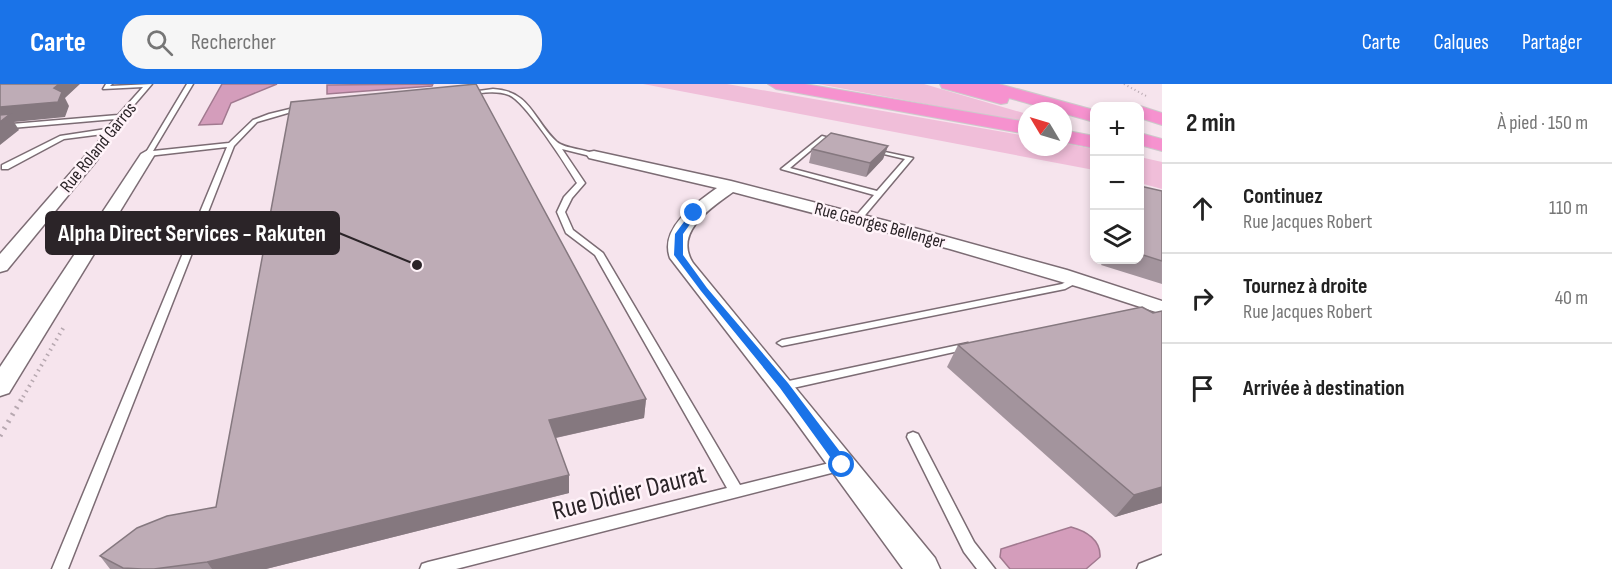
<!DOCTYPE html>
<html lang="fr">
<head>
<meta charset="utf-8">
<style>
	body { margin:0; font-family:"Sofia Sans Condensed",sans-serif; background:#f6f6f6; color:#222 }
	.controls { position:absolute; right:18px; top:18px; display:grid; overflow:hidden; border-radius:12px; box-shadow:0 3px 9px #0003 }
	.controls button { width:54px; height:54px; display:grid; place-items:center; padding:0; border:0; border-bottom:2px solid #e0e0e0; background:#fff; color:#222; font:30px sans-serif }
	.compass { position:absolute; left:1018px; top:18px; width:54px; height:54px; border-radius:50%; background:#fff; box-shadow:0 3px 9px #0003; rotate:308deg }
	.stop { position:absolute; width:18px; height:18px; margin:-14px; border:4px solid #1a73e8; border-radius:50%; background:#fff }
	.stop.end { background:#1a73e8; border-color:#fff; box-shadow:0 2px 6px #0008 }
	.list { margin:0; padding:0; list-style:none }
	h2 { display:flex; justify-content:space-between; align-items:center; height:78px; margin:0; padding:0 24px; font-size:26px }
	h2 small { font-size:20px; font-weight:400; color:#767676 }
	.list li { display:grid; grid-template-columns:39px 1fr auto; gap:18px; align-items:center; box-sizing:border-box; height:90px; padding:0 24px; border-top:2px solid #e0e0e0 }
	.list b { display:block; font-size:22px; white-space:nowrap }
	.list p { margin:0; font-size:20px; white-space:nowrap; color:#767676 }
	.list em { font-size:20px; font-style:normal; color:#767676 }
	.icon { flex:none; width:33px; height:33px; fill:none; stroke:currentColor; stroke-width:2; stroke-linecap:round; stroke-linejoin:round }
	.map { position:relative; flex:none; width:1162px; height:485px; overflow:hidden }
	header { display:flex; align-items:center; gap:36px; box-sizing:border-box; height:84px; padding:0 30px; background:#1a73e8; color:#fff }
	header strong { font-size:28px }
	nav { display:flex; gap:33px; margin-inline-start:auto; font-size:21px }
	.search { width:420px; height:54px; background:#f6f6f6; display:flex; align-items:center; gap:15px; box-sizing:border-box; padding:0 21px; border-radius:24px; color:#767676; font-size:22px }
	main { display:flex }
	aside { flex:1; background:#fff }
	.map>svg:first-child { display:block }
</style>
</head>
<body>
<header>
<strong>Carte</strong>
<div class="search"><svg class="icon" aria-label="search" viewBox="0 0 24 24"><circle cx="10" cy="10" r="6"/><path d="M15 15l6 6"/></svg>Rechercher</div>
<nav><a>Carte</a><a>Calques</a><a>Partager</a></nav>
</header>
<main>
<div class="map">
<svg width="1162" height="485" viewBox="0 0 1162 485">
	<rect width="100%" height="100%" fill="#f6e4ed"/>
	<g fill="#f0bed9">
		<path d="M643,0h84l300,52v11h36v-4l31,6v21z"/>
		<path d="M818,0h106l103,30v9z"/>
		<path d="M1140,73l22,5v27l-22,-6z"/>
	</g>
	<g fill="#d49dbb" stroke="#a1798f" stroke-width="1.5">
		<path d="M222,0h55l-46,19 -9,21 -23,1z"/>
		<path d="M433,0l-1,2 -105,8v-9z"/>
		<path d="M1071,443c15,4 30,13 29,30l-14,12h-76l-10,-12 1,-8z"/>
	</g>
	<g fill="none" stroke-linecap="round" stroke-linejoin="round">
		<defs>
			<g id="service">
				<path d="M106,0h6l-2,2 42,-2 -41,48 -17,26 -5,-1 14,-23 -39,5 -56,30h-6v-4l58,-29 46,-7 9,-10 -115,10v-4l118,-10 25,-28 -40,2z"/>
				<path d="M187,0h6l-40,67 76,-8 24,-23 16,-6 33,-8 3,2 -48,14 -23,24 -166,423h-16l175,-422 -79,9 -3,-2z"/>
				<path d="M493,5c38,2 40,31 64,53 8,7 30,7 40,13l-3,2 -32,-8 23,34 -13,15 -7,14 8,18 30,23 137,232 102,-25 5,1 2,4 -2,4 -391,100h-36l2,-5 6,-2 299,-74 -132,-233 -29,-22 -9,-21 7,-15 13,-14c-11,-18 -52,-82 -68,-88 -13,-5 -29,-2 -42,0l-3,-2z"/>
				<path d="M822,52l19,5 -3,2 -15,-3 -33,28 87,23 28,-32 -34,-8v-2l42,9 -52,62h-3l-4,-2 20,-23 -93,-26z"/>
				<path d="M1077,192l3,1 2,2 -2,2 -15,8 -283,57 -5,-3 5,-3 280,-56z"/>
				<path d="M968,259l5,3 -1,2 -188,42 -4,-1 -2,-3 2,-3 4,-1z"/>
				<path d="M913,348l5,2 56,108 21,27h-18l-13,-17 -57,-115 1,-3z"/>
				<path d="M1162,471v14h-25l2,-5z"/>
			</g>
			<g id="minor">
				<path d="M148,66l7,4 -146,239 -9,3v-29l141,-213z"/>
				<path d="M594,67l137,30 187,48 149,41 95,31v13l-83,-27 -129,-38 -217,-57c-22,16 -60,40 -40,71l242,295 5,11h-37l-112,-154 -121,-157c-11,-30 26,-55 47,-70l-128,-30 -2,-3 2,-3z"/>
				<path d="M92,69l5,1 2,3 -2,3 -90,110 -7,2v-18l87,-100z"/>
			</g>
			<g id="trunk">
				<path d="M768,0h37l222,38v12l-251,-45z"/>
				<path d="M940,0h59l95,26v12l-85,-24 -2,5 -6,1 -59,-16z"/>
				<path d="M1140,22l22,7v12l-22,-7z"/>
				<path d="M1063,46l31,6v12l-31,-6z"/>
				<path d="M1140,49l22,6v12l-22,-6z"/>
			</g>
		</defs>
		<use href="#service" stroke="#7c6c74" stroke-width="3"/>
		<use href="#minor" stroke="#7c6c74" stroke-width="3"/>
		<use href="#trunk" stroke="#cccacb" stroke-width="2"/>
		<path stroke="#b7a8b0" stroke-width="2" stroke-dasharray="1 3" stroke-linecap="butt" d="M1124,0l24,13"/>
		<path stroke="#b7a8b0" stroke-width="4" stroke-dasharray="1.5 4.5" stroke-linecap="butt" d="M23,313l42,-72"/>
		<path stroke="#b7a8b0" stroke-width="5" stroke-dasharray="2 6" stroke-linecap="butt" d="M0,352l24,-41"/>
		<use href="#service" fill="#fff" fill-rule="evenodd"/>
		<use href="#minor" fill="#fff" fill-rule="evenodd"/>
		<use href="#trunk" fill="#f692cf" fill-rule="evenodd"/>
	</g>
	<g fill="#a3949d">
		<path d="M888,62l-5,13 -17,18 -57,-14 3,-14z"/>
		<path d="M1140,103l22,4v93l-61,-19 3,-5h36z"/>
		<path d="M958,261l204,158 -47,14 -168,-150z"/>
		<path d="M646,315l-2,19 -88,20 13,55 -303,76h-156l-10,-13 116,-49z"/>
	</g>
	<g fill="#85787f">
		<path d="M59,0h21l-15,14 4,8 -4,11 -51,5 5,8 -19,15v-38l54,-19z"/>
		<path d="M888,62l-5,13 -17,18 4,-14z"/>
		<path d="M646,315l-2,19 -94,21 -1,-19z"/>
		<path d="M569,391v18l-303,76h-54l-5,-7z"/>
		<path d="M1162,403v16l-47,14 19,-22z"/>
	</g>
	<g fill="#beacb6" stroke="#85787f" stroke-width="1.5">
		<path d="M0,0h59l-5,4 8,4 -4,10 -58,5z"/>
		<path d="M476,0l170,315 -97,21 20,55 -362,87 -53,7h-12l-19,-1 -23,-12 37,-28 30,-12 49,-9 75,-405z"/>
		<path d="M10,30l-10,8v-7z"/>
		<path d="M831,49l57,13 -18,17 -58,-14z"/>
		<path d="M1140,102l22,5v70l-22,-7z"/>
		<path d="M1142,223l11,6 9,-2v176l-28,8 -176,-150z"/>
	</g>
	<path fill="#1a73e8" d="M692,127l6,2 -15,21v21l24,33 81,95 59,78 2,4 -2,3h-9l-58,-80 -79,-97 -27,-36 1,-21z"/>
	<g text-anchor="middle" stroke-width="5" stroke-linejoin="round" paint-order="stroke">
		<g font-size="18" fill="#2b2428" stroke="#fff3f9">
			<text transform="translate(98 63) rotate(-51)" y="6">Rue Roland Garros</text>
			<text transform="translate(880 141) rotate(15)" y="6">Rue Georges Bellenger</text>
		</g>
		<g font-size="27" fill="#2b2428" stroke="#fff3f9">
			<text transform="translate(629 408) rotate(-14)" y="9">Rue Didier Daurat</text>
		</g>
	</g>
	<path fill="none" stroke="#2b2428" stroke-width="2" d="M417 181L339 149"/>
	<circle fill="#2b2428" stroke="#fff3f9" stroke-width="2" cx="417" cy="181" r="6"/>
	<rect fill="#2b2428" stroke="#2b2428" stroke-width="2" x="46" y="128" width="293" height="42" rx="6"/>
	<g font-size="24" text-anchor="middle" font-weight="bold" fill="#fff">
		<text x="192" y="157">Alpha Direct Services - Rakuten</text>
	</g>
</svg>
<div class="controls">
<button>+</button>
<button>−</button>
<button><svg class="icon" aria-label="layers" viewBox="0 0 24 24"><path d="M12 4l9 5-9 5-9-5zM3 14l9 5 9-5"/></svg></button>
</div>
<svg class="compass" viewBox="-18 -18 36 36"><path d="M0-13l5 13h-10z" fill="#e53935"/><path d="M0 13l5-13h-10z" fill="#767676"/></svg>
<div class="stop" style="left:842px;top:381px"></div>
<div class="stop end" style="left:694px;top:129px"></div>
</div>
<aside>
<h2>2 min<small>À pied · 150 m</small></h2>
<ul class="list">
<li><svg class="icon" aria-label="ahead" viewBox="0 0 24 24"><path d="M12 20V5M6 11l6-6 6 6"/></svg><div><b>Continuez</b><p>Rue Jacques Robert</p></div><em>110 m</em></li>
<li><svg class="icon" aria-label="right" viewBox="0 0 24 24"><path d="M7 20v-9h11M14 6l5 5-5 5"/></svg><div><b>Tournez à droite</b><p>Rue Jacques Robert</p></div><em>40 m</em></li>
<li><svg class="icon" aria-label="arrive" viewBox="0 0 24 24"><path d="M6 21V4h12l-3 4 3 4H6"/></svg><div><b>Arrivée à destination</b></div></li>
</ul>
</aside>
</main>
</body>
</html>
